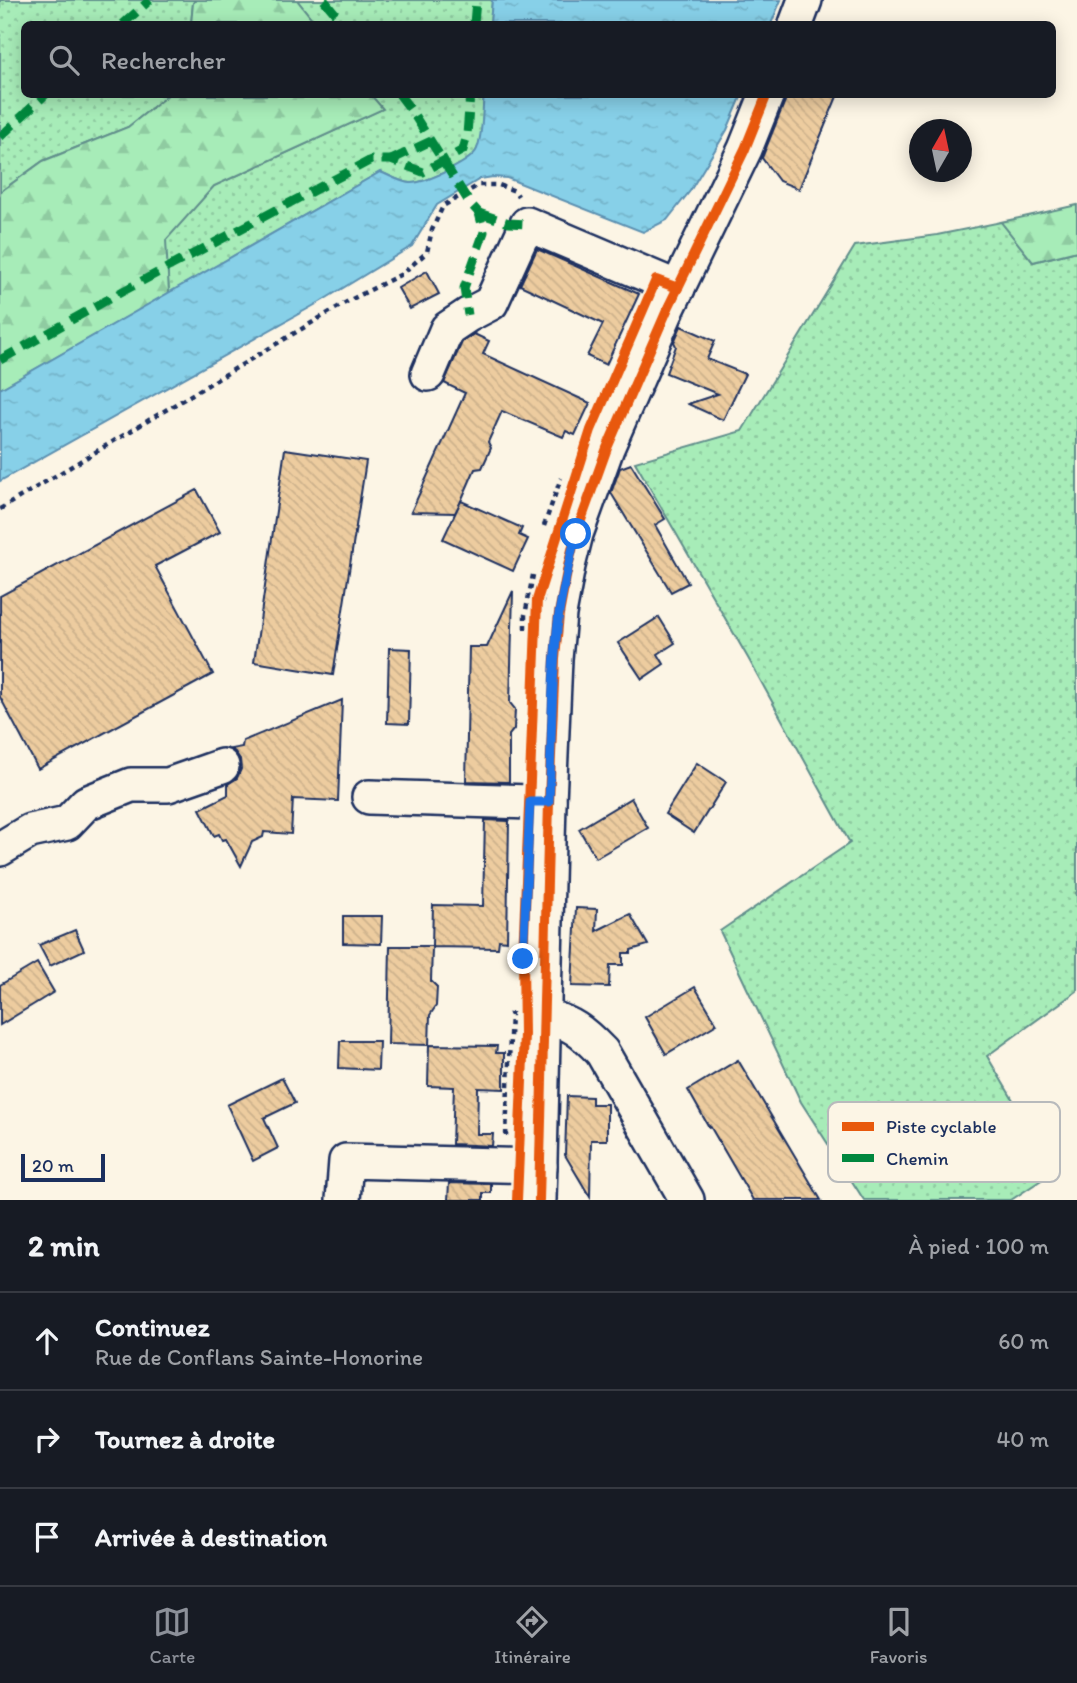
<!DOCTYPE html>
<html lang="fr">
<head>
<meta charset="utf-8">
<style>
	body { margin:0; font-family:Itim,sans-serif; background:#20242c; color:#f1f3f6 }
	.compass { position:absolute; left:909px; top:119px; width:63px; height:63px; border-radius:50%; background:#171b24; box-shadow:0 4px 18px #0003; rotate:9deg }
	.scale { position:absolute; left:21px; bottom:18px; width:84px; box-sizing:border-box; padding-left:7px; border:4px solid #1b2f5e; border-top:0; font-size:19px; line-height:24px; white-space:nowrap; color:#1b2f5e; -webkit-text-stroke:5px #fcf5e5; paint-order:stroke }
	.stop { position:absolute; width:21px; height:21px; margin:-16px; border:5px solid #1a73e8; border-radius:50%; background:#fff }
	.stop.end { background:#1a73e8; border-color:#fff; box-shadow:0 2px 7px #0008 }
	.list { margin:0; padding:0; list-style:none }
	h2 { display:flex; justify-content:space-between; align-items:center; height:91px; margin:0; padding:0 28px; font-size:30px }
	h2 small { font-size:23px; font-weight:400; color:#9ea1a6 }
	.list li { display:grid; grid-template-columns:46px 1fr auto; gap:21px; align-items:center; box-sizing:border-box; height:98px; padding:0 28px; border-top:2px solid #363941 }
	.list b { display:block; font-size:26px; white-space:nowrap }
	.list p { margin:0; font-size:23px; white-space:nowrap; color:#9ea1a6 }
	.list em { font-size:23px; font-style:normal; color:#9ea1a6 }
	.icon { flex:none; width:38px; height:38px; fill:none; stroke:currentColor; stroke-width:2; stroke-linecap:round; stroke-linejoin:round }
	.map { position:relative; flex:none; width:1077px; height:1200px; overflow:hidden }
	.search { position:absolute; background:#171b24; box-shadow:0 4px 18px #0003; left:21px; right:21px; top:21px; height:77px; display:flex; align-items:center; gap:18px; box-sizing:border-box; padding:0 24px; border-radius:10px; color:#9ea1a6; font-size:26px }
	.sheet { height:385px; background:#171b24 }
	nav { display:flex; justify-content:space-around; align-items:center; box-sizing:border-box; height:98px; border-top:2px solid #363941; background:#171b24; font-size:19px; color:#9ea1a6 }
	nav a { display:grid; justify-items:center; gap:4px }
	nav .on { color:#8c9099 }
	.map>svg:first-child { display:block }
</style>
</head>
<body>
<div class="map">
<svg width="1077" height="1200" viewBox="0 0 1077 1200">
	<defs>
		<pattern id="grass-dots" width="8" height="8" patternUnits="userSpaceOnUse" patternTransform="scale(1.75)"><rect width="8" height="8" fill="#a7ecb8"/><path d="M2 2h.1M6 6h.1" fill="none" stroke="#8fcba1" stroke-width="1.8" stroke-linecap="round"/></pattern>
		<pattern id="forest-firs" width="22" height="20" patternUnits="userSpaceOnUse" patternTransform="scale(1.75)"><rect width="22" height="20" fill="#a7ecb8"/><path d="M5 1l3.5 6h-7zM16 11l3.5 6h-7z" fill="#8fcba1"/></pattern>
		<pattern id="water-ripples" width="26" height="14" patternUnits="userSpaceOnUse" patternTransform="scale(1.75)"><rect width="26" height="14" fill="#87d0e8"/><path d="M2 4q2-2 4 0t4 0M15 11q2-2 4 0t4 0" fill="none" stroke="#74b3c9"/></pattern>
		<pattern id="building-back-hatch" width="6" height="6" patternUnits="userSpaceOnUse" patternTransform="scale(1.75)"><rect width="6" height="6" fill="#edcc9f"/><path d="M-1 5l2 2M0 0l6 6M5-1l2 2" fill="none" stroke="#cbb08b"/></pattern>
	</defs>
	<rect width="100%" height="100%" fill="#fcf5e5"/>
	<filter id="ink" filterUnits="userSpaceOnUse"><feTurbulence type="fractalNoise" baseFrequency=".0143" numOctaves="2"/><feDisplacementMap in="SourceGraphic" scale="14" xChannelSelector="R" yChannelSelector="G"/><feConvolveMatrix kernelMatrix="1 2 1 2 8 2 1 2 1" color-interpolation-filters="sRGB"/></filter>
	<g filter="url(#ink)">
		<g fill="url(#grass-dots)" stroke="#618e8b" stroke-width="2">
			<path d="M0,0h196l-3,3 -2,21h-167v70l144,1 -40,32 -85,34 -43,31z"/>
			<path d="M297,0h195l-2,24h-174z"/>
			<path d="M371,95h113c-2,17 0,38 -7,54 -5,13 -52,34 -66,34 -10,0 -22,-8 -31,-11l-211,121 -4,-53 49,-54 168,-77z"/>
			<path d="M1001,222l32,40 44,-11v641l-1,1 1,2v96l-90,65 68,115 -44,29h-147l-63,-98 -81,-171 130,-88 -102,-185 -113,-196 107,-31 113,-185 82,-11z"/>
		</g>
		<g fill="url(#forest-firs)" stroke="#618e8b" stroke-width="2">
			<path d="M196,0h101l19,24h-125l2,-21z"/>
			<path d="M168,95h203l12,14 -169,77 -48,54 3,53 -169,96v-197l43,-31 85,-34z"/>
			<path d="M1077,205v46l-44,11 -32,-40z"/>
		</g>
		<g fill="url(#water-ripples)" stroke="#5c90b1" stroke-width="2">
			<path d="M492,0h289l-10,24h-281z"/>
			<path d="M484,95h258l-15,35 -37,61 -23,29 -24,12 -136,-54 -14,-1 -13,2 -43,26 -25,41 -92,56 -320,179v-92l380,-217c9,3 21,11 31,11 14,0 61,-21 66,-34 6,-16 5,-37 7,-54z"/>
		</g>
		<g fill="url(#building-back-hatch)" stroke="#1b2f5e" stroke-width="2">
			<path d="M786,94h52l-39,95 -20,-8 -17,-23 23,-57z"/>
			<path d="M537,249l102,45 -33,71 -19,-9 16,-32 -83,-39z"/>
			<path d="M427,271l12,23 -29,15 -12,-21z"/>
			<path d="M681,326l34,15 -8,18 38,15 -22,46 -35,-16 30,-10 -52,-21 10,-27 -2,-4z"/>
			<path d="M474,334l15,7 -6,13 107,49 -15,32 -9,-4 -3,6 -61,-26 -14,31 3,6 -9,20 -7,1 -14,32 61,27 -3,7 9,4 -15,32 -70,-32 18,-38 -6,12 -44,-1 54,-119 -21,-10 18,-41z"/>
			<path d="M285,449l81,12 -33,214 -79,-13z"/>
			<path d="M631,464l34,55 -10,6 33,58 -17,9 -60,-99 9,-25z"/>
			<path d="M197,490l23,42 -65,34 58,108 -175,95 -38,-72v-101z"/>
			<path d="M513,591l-3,112 5,6 -1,20 -5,6v47l-43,-1 3,-134h18z"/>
			<path d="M659,617l16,26 -17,11 6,10 -22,15 -24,-36z"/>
			<path d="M389,648l22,1 -2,75 -22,-1z"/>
			<path d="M342,700l-4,101 -45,-2 -2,35 -27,-2 -1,5 -11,5 -11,24 -15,-27 -4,1 -3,-6 -5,2 -14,-27 28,-14v-11l9,-6 4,-9 -1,-10 -5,-7 -4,-3 11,-2 1,-6z"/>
			<path d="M697,763l29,19 -32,51 -29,-19z"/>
			<path d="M631,798l17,30 -52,30 -17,-29z"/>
			<path d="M485,820l24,1 -2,120 -8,-1 -1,8 -66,-1 -1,34 6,6 -1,19 -6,9 -1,30 -41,-1 2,-98h42l1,-41 50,1z"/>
			<path d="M576,908l21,1 -1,22 34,-17 18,31 -17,5v3h-8v12h-13l-1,22 -37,-1z"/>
			<path d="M343,916h39l-1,28 -38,-1z"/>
			<path d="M75,930l9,20 -34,16 -11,-21z"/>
			<path d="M37,963l17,29 -54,33v-40z"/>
			<path d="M695,987l22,37 -51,30 -21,-37z"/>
			<path d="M340,1041h39l-1,29 -39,-2z"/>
			<path d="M429,1045l68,1 -1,7h8v36l-26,-1 -1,46h16l-1,12 -40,-2 2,-57 -26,-1z"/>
			<path d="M738,1060l42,71 41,69h-68l-43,-74 -1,1 -21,-37z"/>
			<path d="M282,1078l13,25 -31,15 14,30 -25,13 -26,-56z"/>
			<path d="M567,1096l25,1v7h15v36h-16l-1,57 -25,-42z"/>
			<path d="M449,1183l42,1v9h-8v7h-35z"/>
		</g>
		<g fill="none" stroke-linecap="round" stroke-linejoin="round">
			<defs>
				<g id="minor">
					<path d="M796,24l9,-24"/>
					<path d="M428,374l19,-45 21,-14 23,-12 36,-79 151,64"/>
					<path d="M369,797l161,5h19"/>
					<path d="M0,849l30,-18 37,-8 19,-20 45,-18h37l54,-19"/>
					<path d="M544,1015c28,9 37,15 58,37l85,148"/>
					<path d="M343,1200l3,-39 194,5"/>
					<path d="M539,1200l10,-398 6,-143 4,-45 9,-48 8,-32 31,-86 61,-140 77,-159 22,-55"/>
				</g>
			</defs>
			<use href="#minor" stroke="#1b2f5e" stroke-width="38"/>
			<g stroke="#1b2f5e" stroke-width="4.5" stroke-dasharray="5 5" stroke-linecap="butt">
				<path d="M0,509l350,-209 52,-26 25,-22 5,-22 11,-24 36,-21h20l16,6 3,5"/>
				<path d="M544,526l17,-48"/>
				<path d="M525,629v-14l8,-40"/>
				<path d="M506,1136l5,-124"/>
			</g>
			<use href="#minor" stroke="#fcf5e5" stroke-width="33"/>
			<g stroke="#00873e" stroke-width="9" stroke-dasharray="18 9" stroke-linecap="butt">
				<path d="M324,0l20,24"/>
				<path d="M123,24l27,-24"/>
				<path d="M474,24l2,-24"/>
				<path d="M399,94l12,16 58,92 10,11 5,19 -20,56 4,27"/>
				<path d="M0,137l46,-43"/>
				<path d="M391,160l40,-19"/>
				<path d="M479,213l30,10 18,1"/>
				<path d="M0,360l125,-70 246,-130h20l32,12 40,-22 4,-15 3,-41"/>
			</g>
			<defs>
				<g id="cycleway">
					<path d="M517,1200l7,-166 -1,-75 14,-359 54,-170 65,-150 22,8"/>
					<path d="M539,1200l10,-398 6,-143 4,-45 9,-48 8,-32 31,-86 61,-140 77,-159 22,-55"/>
				</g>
			</defs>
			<use href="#cycleway" stroke="#fcf5e5" stroke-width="15"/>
			<use href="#cycleway" stroke="#e8590c" stroke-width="10"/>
		</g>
	</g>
	<g fill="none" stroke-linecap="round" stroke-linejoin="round" filter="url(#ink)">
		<path stroke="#1a73e8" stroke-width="9" d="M523,959l7,-157h19c3,-62 2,-128 10,-189 4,-26 11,-53 17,-79"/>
	</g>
	<rect x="828" y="1102" width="232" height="80" rx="10" fill="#fcf5e5" stroke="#b8babc" stroke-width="2"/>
	<rect x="842" y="1122" width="32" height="9" fill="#e8590c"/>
	<rect x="842" y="1154" width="32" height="8" fill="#00873e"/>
	<g font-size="19" fill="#1b2f5e">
		<text x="886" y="1133">Piste cyclable</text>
		<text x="886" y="1165">Chemin</text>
	</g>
</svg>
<svg class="compass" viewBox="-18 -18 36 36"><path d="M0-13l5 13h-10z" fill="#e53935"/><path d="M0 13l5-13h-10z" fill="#9ea1a6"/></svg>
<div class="scale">20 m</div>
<div class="stop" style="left:576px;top:534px"></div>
<div class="stop end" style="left:523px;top:959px"></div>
<div class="search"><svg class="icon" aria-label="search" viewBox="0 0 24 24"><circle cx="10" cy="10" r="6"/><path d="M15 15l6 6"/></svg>Rechercher</div>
</div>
<section class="sheet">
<h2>2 min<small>À pied · 100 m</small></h2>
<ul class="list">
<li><svg class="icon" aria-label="ahead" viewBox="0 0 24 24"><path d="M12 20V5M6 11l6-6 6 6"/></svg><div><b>Continuez</b><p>Rue de Conflans Sainte-Honorine</p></div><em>60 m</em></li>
<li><svg class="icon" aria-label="right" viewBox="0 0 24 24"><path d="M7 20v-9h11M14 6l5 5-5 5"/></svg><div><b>Tournez à droite</b></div><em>40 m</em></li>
<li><svg class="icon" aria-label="arrive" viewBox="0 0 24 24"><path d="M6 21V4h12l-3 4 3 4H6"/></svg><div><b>Arrivée à destination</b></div></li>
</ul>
</section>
<nav>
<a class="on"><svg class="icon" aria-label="map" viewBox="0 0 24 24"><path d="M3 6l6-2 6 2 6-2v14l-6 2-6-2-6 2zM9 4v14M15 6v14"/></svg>Carte</a>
<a><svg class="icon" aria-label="directions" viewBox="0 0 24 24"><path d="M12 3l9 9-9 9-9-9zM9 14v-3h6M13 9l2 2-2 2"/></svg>Itinéraire</a>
<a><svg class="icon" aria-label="saved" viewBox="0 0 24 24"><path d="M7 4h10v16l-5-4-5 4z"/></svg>Favoris</a>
</nav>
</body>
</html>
